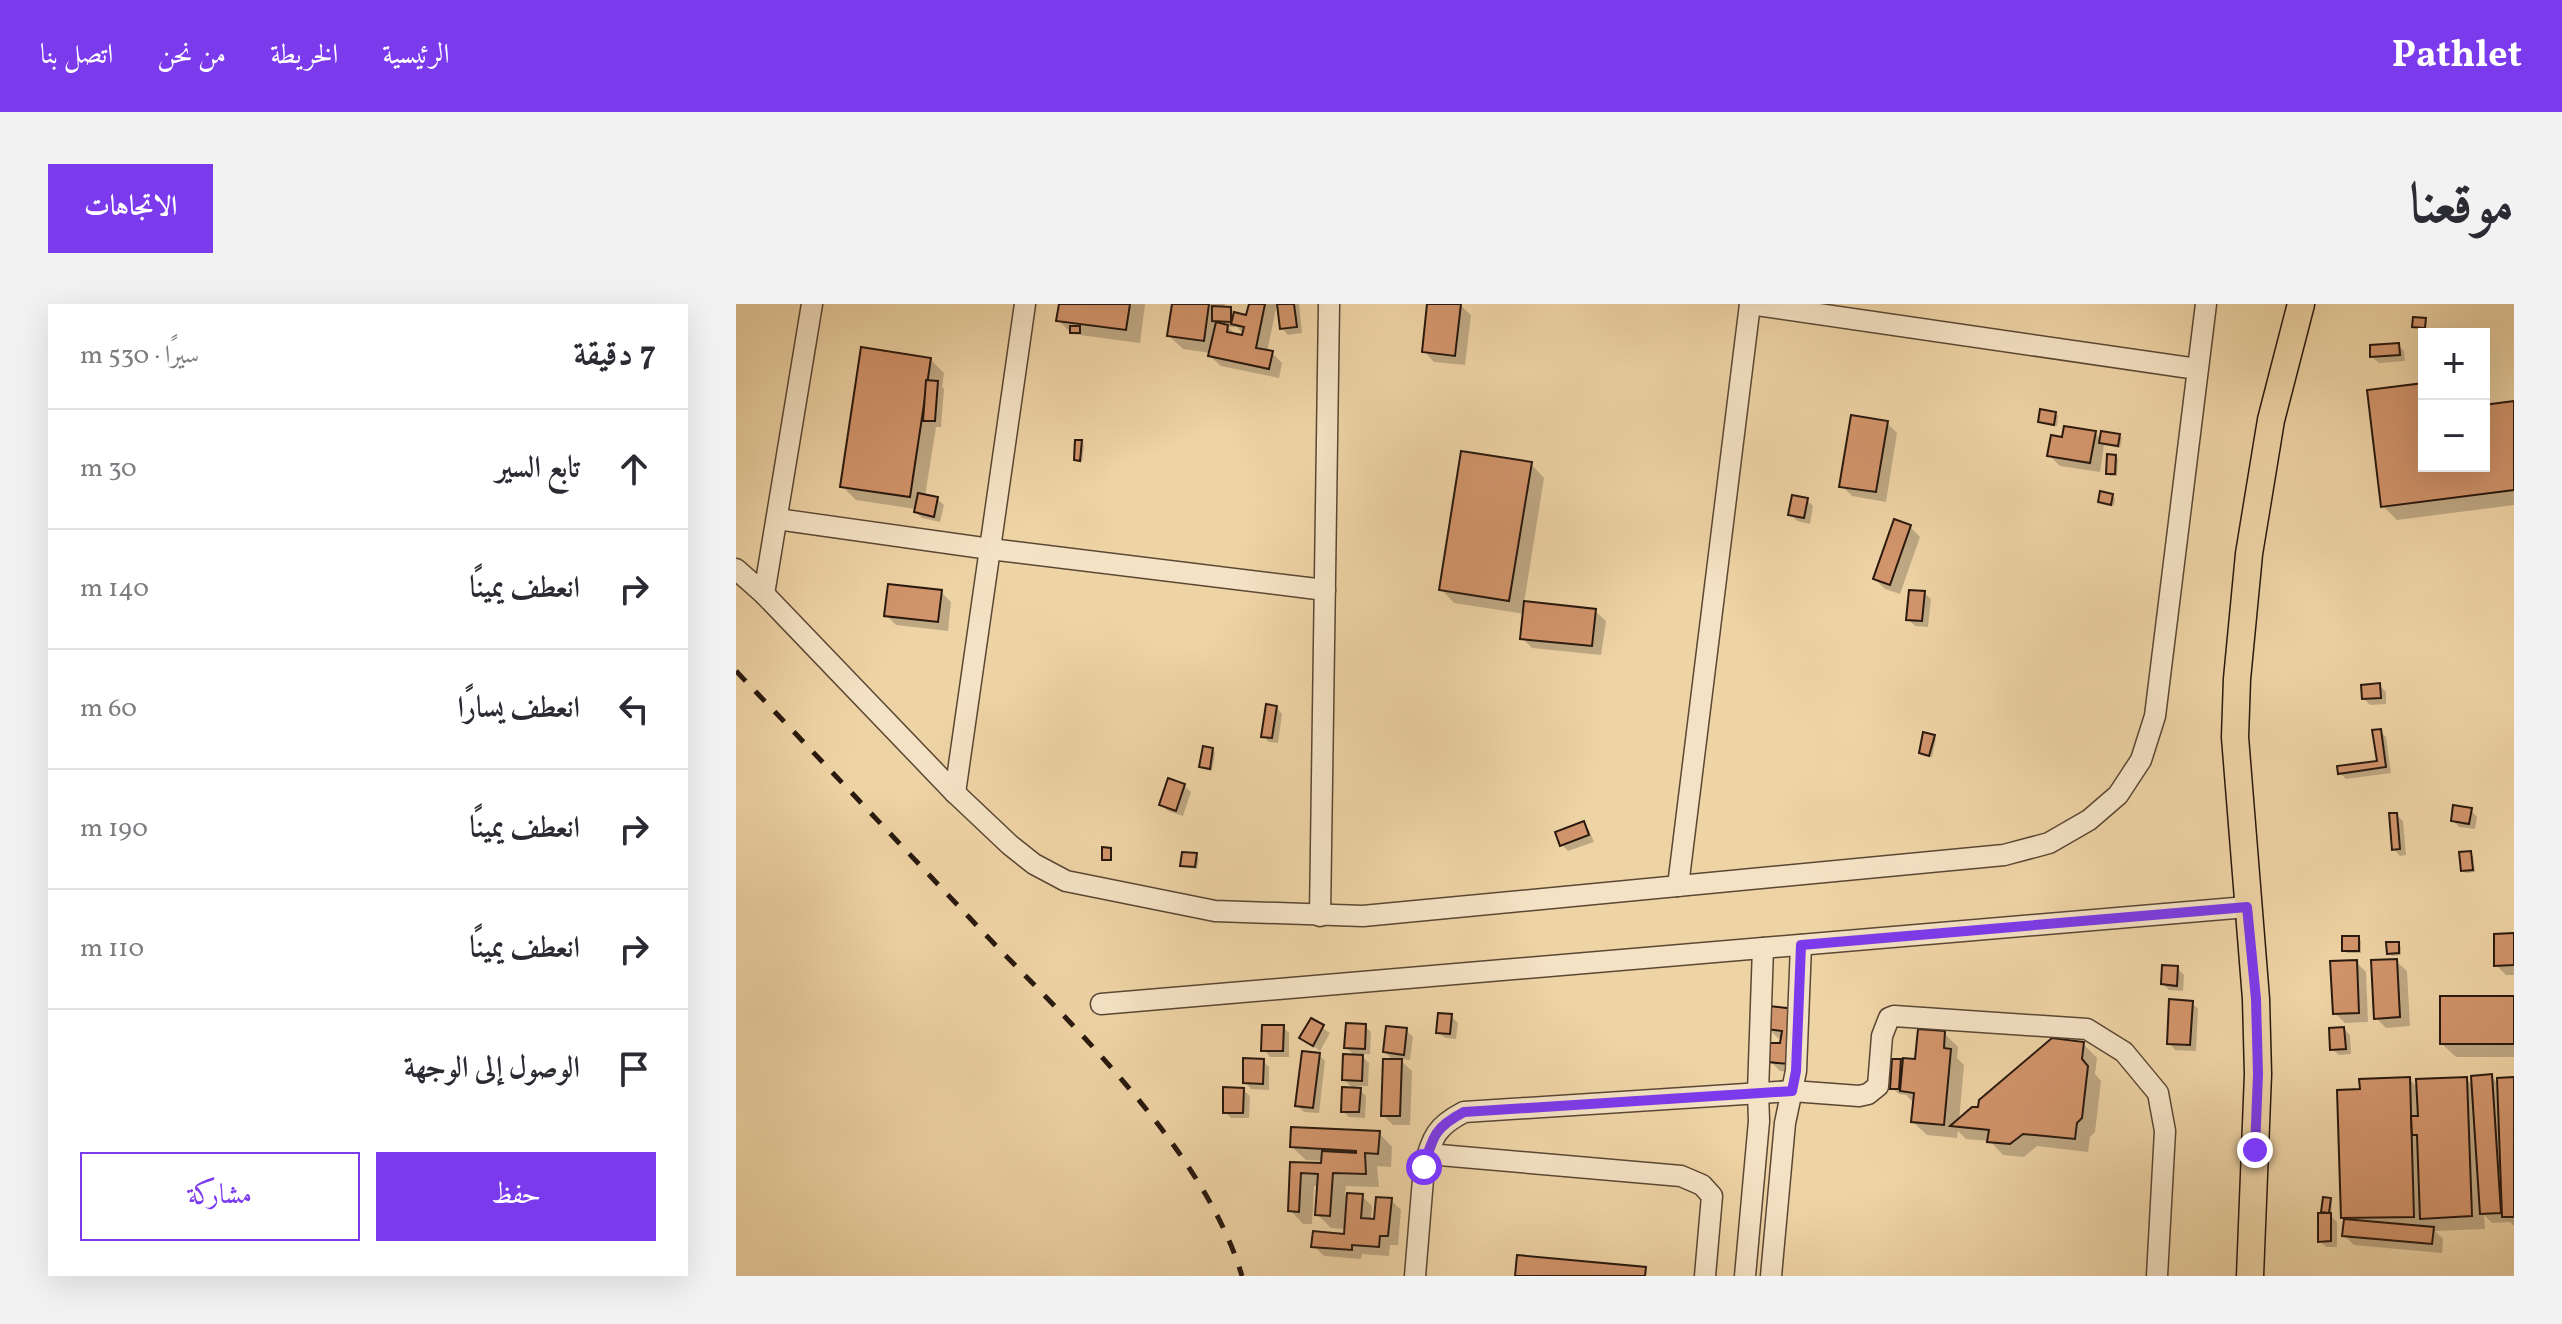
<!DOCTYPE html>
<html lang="ar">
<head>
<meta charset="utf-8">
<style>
	body { margin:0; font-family:Vollkorn,Amiri,serif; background:#f2f2f3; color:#2b2b33; direction:rtl }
	.controls { position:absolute; right:24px; top:24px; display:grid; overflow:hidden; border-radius:0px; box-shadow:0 8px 32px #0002 }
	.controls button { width:72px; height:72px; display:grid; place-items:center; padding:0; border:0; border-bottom:2px solid #e1e1e2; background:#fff; color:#2b2b33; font:40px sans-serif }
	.stop { position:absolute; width:24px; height:24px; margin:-18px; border:6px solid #7c3aed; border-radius:50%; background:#fff }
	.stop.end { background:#7c3aed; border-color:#fff; box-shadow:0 2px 8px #0008 }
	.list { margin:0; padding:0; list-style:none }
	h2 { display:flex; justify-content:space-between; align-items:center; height:104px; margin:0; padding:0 32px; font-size:34px }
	h2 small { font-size:26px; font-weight:400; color:#7c7c81 }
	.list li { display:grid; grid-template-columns:52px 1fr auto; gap:24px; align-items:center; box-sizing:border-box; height:120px; padding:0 32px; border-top:2px solid #e1e1e2 }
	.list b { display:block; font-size:30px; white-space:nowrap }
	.list em { font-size:26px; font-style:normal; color:#7c7c81 }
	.actions { display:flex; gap:16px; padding:24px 32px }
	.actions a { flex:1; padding:18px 0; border:2px solid #7c3aed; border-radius:0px; text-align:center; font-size:28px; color:#7c3aed }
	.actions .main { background:#7c3aed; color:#fff }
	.icon { flex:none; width:44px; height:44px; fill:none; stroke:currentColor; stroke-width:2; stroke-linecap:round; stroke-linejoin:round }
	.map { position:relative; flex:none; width:1778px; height:972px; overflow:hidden; direction:ltr; border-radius:0px }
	header { display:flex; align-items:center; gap:48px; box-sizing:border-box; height:112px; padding:0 40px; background:#7c3aed; color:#fff }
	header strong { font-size:38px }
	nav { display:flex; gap:44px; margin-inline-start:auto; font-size:28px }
	.intro { display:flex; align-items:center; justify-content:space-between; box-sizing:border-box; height:192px; padding:0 48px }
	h1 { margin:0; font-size:56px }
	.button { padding:20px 36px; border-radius:0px; background:#7c3aed; color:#fff; font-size:28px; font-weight:700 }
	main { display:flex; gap:48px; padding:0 48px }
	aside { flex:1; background:#fff; border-radius:0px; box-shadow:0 8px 32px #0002 }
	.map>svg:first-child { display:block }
</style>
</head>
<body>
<header>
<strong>Pathlet</strong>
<nav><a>الرئيسية</a><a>الخريطة</a><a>من نحن</a><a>اتصل بنا</a></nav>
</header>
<div class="intro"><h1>موقعنا</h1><a class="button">الاتجاهات</a></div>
<main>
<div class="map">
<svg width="1778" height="972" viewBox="0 0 1778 972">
	<rect width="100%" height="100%" fill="#eed3a5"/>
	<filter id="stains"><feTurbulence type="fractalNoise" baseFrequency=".0025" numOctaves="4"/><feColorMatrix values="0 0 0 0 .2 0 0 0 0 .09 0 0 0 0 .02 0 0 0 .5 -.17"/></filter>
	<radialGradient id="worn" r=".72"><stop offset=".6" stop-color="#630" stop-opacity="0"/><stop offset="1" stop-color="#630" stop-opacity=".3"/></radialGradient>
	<g fill="#0003" fill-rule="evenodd">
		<path d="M325,0h84l-5,39 -68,-9 -14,-14z"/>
		<path d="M438,0h51l-1,4 7,1 6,6 11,2 3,-13h26l-10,48 5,1 10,10 -3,15 -58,-12 -11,-10 1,-3 -28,-4 -14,-13zM492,23h9l11,12 -11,-3z"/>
		<path d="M543,0h20l3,29 -14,2 -6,-7z"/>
		<path d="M693,0l31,1 11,10 -6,50 -31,-3 -10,-11z"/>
		<path d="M1662,41l6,6 1,10 -26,2 -7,-6z"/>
		<path d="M194,55l14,14 -2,14 2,2 -3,38h-5l-11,69 12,3 7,6 -4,17 -18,-4 -6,-6v-3l-60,-9 -14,-14z"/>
		<path d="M1688,81v81h60v-59l30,-4v102l-117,15 -14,-14z"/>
		<path d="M1319,110l3,2 -1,10 -14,-2 -3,-2z"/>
		<path d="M1151,119l10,10 -11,69 -34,-6 -10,-10z"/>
		<path d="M1359,129l6,6 18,-3 3,2 -2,10 -16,-3 -4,27 -40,-6 -11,-11 14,-16z"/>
		<path d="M345,138l3,3 -2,17 -6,-2z"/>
		<path d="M1379,153l3,2 -1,17h-7l-2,-3z"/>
		<path d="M795,160l13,14 -20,125 71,8 11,10 -5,34 -69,-7 -10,-10 3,-24 -71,-11 -13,-14z"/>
		<path d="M1376,192l3,2 -1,8 -14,-4z"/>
		<path d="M1071,196l6,6 -3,18 -13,-3 -6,-6z"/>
		<path d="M1174,223l10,10 -20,57 -15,-5 -10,-10z"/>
		<path d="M205,288l10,10 -3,29 -52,-6 -10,-10z"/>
		<path d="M1188,289l7,6 -3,28 -13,-1 -7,-7z"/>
		<path d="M1643,381l7,7v12l-16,1 -6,-6z"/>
		<path d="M540,403l6,7 -4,29 -9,-1 -6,-6z"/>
		<path d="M1644,427l6,6 5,36 -45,6 -6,-6 39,-11z"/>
		<path d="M1198,432l2,3 -4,18 -9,-2 -2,-3z"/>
		<path d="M476,446l3,3 -3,18 -8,-2 -2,-2z"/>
		<path d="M448,482l7,6 -8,24 -15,-5 -6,-6z"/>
		<path d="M1735,506l6,7 -2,12 -16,-2 -6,-7z"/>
		<path d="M1660,511l7,6 3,34 -6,1 -6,-7z"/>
		<path d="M847,520l6,6 5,12 -26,9 -6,-6z"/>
		<path d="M1734,549l3,3 2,16 -10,1 -2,-3z"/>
		<path d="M460,551l3,3 -2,11 -12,-2 -3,-2z"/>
		<path d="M1778,631v40h-8l-10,-10z"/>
		<path d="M1622,634l3,3v12h-14l-3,-3z"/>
		<path d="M1662,640l3,3v8l-9,1 -3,-3z"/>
		<path d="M1660,657l11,10 3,55 -24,2 -10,-10z"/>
		<path d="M1620,658l10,10 2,50 -23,1 -10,-10z"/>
		<path d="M1441,664l7,7 -1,16 -14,-1 -6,-6z"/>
		<path d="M1778,694v59h-58l-14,-13z"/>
		<path d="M1456,699l6,6 -2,42 -21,-1 -6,-7z"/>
		<path d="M1058,707l4,62 -18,-2 -10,-10 12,-15 1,-7 -5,-1 -10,-10z"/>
		<path d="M715,712l7,7 -2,16 -11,-1 -7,-6z"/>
		<path d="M575,716l19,13 -10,18 -18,-13z"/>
		<path d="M629,722l6,6 -1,22h-11l10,9 -1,23h-12l10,10 -1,22 -16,-1 -6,-6 11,-21 -10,-11 12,-22 -10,-10z"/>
		<path d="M547,723l6,6v24h-19l-6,-7z"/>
		<path d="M1608,725l6,6 1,19 -12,1 -7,-6z"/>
		<path d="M670,726l7,7 -3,23 -11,-1 13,12 -2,54h-17l-10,-10 11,-54 -9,-9z"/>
		<path d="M1208,729l14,14 -1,11 7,7 -5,56 124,-77 14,14 -2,16 6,7 -6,51 -5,5 -2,15 -51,-6 -13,11 -21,-2 -13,-14 -24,-2 -8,-8 -1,7 -30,-3 -14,-13 2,-18 -9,-9 -7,-1 -7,-6 8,-27 4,4 13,-4z"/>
		<path d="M583,751l6,6 -6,52 -15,-1 -7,-7z"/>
		<path d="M527,757l6,6v23l-18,-1 -6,-7z"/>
		<path d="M1755,773l9,8 14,-6v147l-4,-4 -18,1 -8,-8 1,14 -50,2 8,8 -1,14 -88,-8 -10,-10 2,-15 -3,-3 19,-126 47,-12 10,10 47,-10 8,8z"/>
		<path d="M507,786l7,6 -1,22h-18l-6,-6z"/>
		<path d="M643,829l13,14 -1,20 -14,-1 2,21 -33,-1 -1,8 17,2 10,10 -1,15h5l15,-21 10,10 -3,35h-8l-1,11 -27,-2 -1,5 -37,-3 -10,-10 31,-10 1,-7 -15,-1 -14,-14 2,-28h-5l-2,38h-9l-13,-14 2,-46 31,2v-5l-17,-1 -14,-13z"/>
		<path d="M1594,895l2,3 -1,14 6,6v25h-11l-6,-6 7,-26 -4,-4z"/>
	</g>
	<g fill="#d2946b" stroke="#28180e" stroke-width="2">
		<path d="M323,0h71l-4,26 -70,-9z"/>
		<path d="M436,0h37l-5,37 -37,-5z"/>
		<path d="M513,0h16l-9,44 17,3 -4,18 -61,-13 8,-34 12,3 -1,7 15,3 2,-8 -13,-3 3,-12 12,3z"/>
		<path d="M541,0h17l3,23 -17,2z"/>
		<path d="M691,0h34l-6,52 -33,-4z"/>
		<path d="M476,2l19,1v15l-19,-1z"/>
		<path d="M1677,13l13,1 -1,10 -13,-1z"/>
		<rect x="334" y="22" width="10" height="7"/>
		<path d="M1663,39l1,12 -30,2v-12z"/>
		<path d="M125,43l70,11 -21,139 -70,-10z"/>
		<path d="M190,76l12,1 -3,40h-12z"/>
		<path d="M1688,79v83h60v-61l30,-4v89l-133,17 -14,-117z"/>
		<path d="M1304,105l16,3 -2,13 -16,-3z"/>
		<path d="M1115,111l37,6 -12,71 -37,-5z"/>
		<path d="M1328,122l32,5 -6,32 -43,-7 4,-21 11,2z"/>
		<path d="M1365,127l19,3 -2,12 -19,-3z"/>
		<path d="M339,136h7l-2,21 -6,-1z"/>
		<path d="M725,147l71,11 -23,139 -70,-11z"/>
		<path d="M1371,150l9,1 -1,19h-9z"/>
		<path d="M1364,187l13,3 -2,11 -13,-3z"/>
		<path d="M182,189l20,4 -4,20 -20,-5z"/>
		<path d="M1056,191l16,3 -4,20 -16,-3z"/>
		<path d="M1158,215l17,6 -21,60 -17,-6z"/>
		<path d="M152,280l54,6 -4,32 -54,-6z"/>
		<path d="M1173,286l16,1 -3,30 -16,-1z"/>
		<path d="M788,297l72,8 -4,37 -72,-7z"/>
		<path d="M1644,379l1,15 -19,1 -1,-14z"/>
		<path d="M530,400l11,2 -5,32 -11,-1z"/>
		<path d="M1645,425l5,38 -48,7 -1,-8 40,-5 -5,-31z"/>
		<path d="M1187,428l12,3 -6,21 -10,-3z"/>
		<path d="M467,442l10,2 -3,21 -11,-2z"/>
		<path d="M432,474l17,6 -9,27 -17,-6z"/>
		<path d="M1717,501l19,3 -3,16 -18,-3z"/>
		<path d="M1653,509h8l3,36 -8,1z"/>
		<path d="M848,517l5,14 -29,11 -5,-14z"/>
		<path d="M366,543l9,1v12h-9z"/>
		<path d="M1735,547l2,19 -12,1 -2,-19z"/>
		<path d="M446,548l15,1 -2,14 -15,-1z"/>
		<path d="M1778,629v32l-20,1v-32z"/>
		<rect x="1606" y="632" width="17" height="15"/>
		<path d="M1650,638h13v11l-12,1z"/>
		<path d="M1661,655l3,58 -26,2 -3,-59z"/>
		<path d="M1621,656l2,53 -26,1 -3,-53z"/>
		<path d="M1426,661l16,1 -1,20 -16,-2z"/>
		<rect x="1704" y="692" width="74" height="48"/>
		<path d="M1433,695l24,2 -3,44 -23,-1z"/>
		<path d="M1033,702l26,3 -6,55 -21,-2 2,-19h10l2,-12 -16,-2z"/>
		<path d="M702,709l14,1 -2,20 -14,-1z"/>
		<path d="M575,714l13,7 -11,21 -14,-8z"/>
		<path d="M610,719l20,1 -1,25 -21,-1z"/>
		<path d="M526,721h22l-1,26h-22z"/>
		<path d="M650,722l21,2 -3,27 -21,-3z"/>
		<path d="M1608,723l2,22 -16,1 -1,-22z"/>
		<path d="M1182,725l27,2 -1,17 7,1 -7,76 -33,-3 3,-29 -14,-2 3,-33 12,1z"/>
		<path d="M1316,734l32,4 -2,17 6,7 -6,52 -5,5 -2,16 -52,-5 -13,10 -23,-2 2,-12 -39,-4 22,-19h6l1,-7z"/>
		<path d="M566,747l18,2 -7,55 -18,-2z"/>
		<path d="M607,750l20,1 -1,26 -20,-1z"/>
		<path d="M507,754l21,1 -1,25 -20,-1z"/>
		<path d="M647,755h19l-2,57h-19z"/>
		<path d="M1156,755h9l-2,30h-9z"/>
		<path d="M1756,770l9,139 -21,1 -9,-138z"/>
		<path d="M1674,773l4,140 -73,1 -4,-128 23,-1 -1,-10z"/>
		<path d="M1731,773l5,139 -52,3 -3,-84h-5l-1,-19h7l-2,-37z"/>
		<path d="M1778,773v140h-12l-5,-139z"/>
		<path d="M487,783l21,1 -1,25h-20z"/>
		<path d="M606,783l19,1 -2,24h-18z"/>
		<path d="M555,823l89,4 -2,23 -13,-1 1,21 -33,-1 -3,43 -15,-1 3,-41 -17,-1 -2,39 -11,-1 2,-49 31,1 1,-12 34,2v-2l-66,-4z"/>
		<path d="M611,889l16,1 -2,24 13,1 2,-22 16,1 -4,38h-8l-1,11 -27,-2v5l-41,-3 2,-16 31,3z"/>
		<path d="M1587,893l8,1 -2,15 -8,-1z"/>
		<path d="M1582,909h13v28l-13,1z"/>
		<path d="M1608,915l90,8 -2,17 -90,-8z"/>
		<path d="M781,951l129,12 -1,9h-130z"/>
	</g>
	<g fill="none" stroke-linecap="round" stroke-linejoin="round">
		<defs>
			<g id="minor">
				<path d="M41,215l213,30 335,41"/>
				<path d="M0,265l28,25 191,199 55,52 24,19 32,17 149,30 148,5 641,-61 45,-12 40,-23 29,-25 23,-35 14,-44 51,-412"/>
				<path d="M28,290l48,-290"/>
				<path d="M219,489l70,-489"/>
				<path d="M942,582l72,-582 447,65"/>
				<path d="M584,612l9,-612"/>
				<path d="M365,700l1146,-97"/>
				<path d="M692,850l253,22 21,9 10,11 -7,80"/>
				<path d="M679,972l9,-109c9,-30 11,-40 40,-55l328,-21 67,5 9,-2 10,-8 4,-50 7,-18 5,-2 193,13 37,23 34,41 7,38 -8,145"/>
				<path d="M1009,972l14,-155 -1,-29 5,-144"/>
				<path d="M1035,972l14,-153 11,-52 5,-126"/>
			</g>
			<path id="major" d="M1514,972l8,-202 -2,-75 -21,-262 2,-58 12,-125 22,-134 30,-116"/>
		</defs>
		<use href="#minor" stroke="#5a4734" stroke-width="23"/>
		<use href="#major" stroke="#28180e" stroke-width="29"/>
		<use href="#minor" stroke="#f4e2c4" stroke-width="20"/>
		<use href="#major" stroke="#eed3a5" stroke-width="26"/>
		<path stroke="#28180e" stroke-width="5" stroke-dasharray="14 14" stroke-linecap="butt" d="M0,367c82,86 164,173 246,260 90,94 222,218 260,345"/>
	</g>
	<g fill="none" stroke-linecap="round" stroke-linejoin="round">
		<path stroke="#7c3aed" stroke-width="10" d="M688,863c9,-31 11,-40 40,-55l328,-21 4,-20 5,-126 446,-38 9,92 2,75 -3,76"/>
	</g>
	<rect width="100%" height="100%" filter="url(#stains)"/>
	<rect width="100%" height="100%" fill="url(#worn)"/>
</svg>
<div class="controls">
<button>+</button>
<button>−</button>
</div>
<div class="stop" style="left:688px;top:863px"></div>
<div class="stop end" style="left:1519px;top:846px"></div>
</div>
<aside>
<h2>7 دقيقة<small>سيرًا · 530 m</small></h2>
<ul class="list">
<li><svg class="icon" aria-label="ahead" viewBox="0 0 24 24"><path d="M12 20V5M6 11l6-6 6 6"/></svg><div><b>تابع السير</b></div><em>30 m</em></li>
<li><svg class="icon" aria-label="right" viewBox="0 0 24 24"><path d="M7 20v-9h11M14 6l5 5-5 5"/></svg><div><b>انعطف يمينًا</b></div><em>140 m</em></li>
<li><svg class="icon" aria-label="left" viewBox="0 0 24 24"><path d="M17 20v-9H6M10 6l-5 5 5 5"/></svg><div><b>انعطف يسارًا</b></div><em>60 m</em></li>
<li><svg class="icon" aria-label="right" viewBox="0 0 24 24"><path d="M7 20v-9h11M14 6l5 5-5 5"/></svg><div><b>انعطف يمينًا</b></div><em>190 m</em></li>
<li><svg class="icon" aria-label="right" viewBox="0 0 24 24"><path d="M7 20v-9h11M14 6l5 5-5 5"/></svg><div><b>انعطف يمينًا</b></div><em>110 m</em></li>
<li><svg class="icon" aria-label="arrive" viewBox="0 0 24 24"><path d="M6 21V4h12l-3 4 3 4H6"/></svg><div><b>الوصول إلى الوجهة</b></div></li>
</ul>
<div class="actions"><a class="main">حفظ</a><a>مشاركة</a></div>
</aside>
</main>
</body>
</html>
